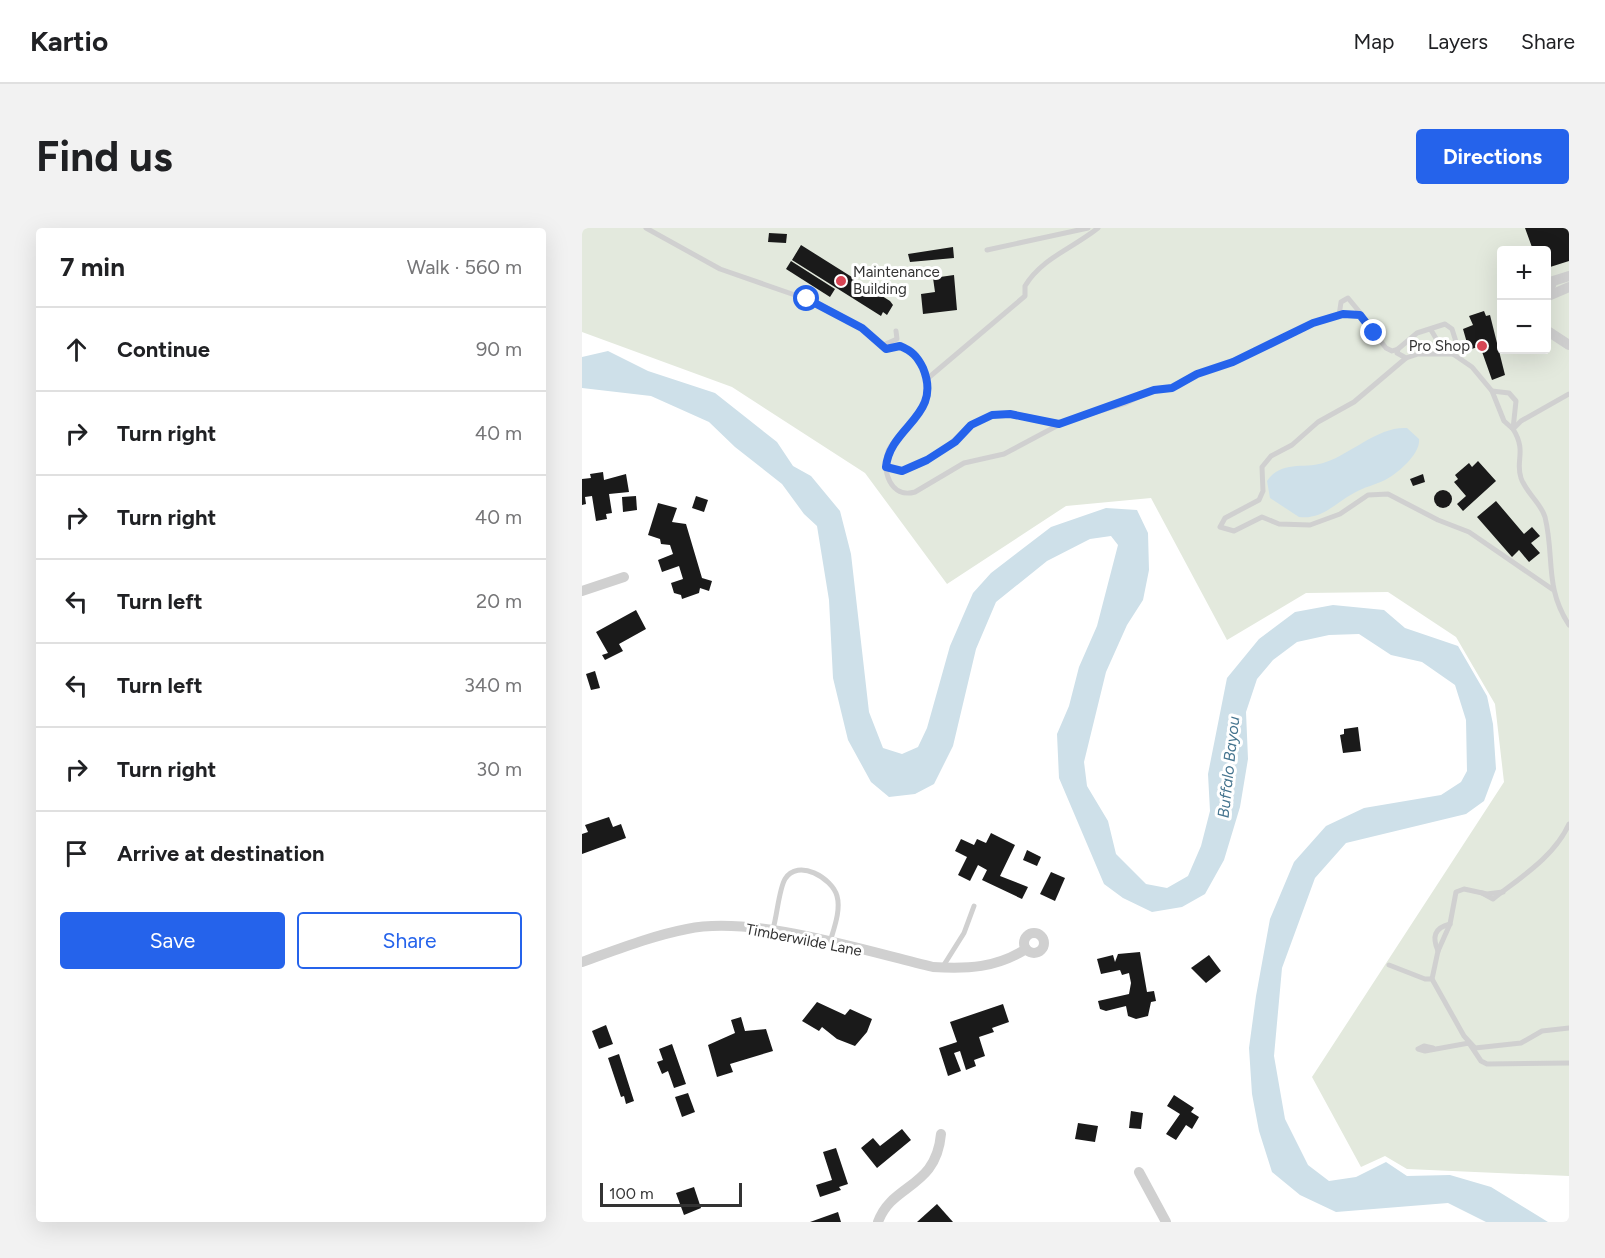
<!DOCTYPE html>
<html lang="en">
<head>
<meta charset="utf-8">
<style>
	body { margin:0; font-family:Figtree,sans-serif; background:#f2f2f2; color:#202124 }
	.controls { position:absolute; right:18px; top:18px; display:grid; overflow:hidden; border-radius:6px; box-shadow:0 6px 24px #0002 }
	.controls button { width:54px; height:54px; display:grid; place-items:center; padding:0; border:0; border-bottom:2px solid #e0e0e0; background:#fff; color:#202124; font:30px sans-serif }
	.scale { position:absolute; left:18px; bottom:15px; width:142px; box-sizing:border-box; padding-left:6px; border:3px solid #333; border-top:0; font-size:16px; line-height:21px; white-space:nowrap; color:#333; -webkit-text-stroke:4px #fff; paint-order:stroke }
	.stop { position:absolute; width:18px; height:18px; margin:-14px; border:4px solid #2563eb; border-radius:50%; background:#fff }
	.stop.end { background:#2563eb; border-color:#fff; box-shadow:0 2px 6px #0008 }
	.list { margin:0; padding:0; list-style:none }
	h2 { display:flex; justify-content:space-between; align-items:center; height:78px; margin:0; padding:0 24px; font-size:26px }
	h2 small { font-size:20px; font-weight:400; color:#757577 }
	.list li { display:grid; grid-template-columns:39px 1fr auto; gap:18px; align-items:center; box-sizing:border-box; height:84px; padding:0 24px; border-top:2px solid #e0e0e0 }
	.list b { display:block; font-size:22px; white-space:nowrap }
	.list em { font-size:20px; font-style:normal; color:#757577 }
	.actions { display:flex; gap:12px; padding:18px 24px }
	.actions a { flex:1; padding:14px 0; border:2px solid #2563eb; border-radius:6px; text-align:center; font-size:21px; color:#2563eb }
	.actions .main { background:#2563eb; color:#fff }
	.icon { flex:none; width:33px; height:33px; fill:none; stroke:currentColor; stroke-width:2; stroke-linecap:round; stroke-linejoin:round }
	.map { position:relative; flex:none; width:987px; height:994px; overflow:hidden; border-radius:6px }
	header { display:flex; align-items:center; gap:36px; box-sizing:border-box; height:84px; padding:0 30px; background:#fff; border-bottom:2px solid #e0e0e0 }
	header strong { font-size:28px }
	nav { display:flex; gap:33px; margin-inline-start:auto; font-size:21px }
	.intro { display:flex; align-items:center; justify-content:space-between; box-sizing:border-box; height:144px; padding:0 36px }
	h1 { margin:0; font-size:42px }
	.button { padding:15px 27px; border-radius:6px; background:#2563eb; color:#fff; font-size:21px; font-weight:700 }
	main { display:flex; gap:36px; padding:0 36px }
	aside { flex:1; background:#fff; border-radius:6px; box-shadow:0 6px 24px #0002 }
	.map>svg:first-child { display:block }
</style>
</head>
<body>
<header>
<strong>Kartio</strong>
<nav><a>Map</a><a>Layers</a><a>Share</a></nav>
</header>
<div class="intro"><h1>Find us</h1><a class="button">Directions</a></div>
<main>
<aside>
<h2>7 min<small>Walk · 560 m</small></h2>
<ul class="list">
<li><svg class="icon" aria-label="ahead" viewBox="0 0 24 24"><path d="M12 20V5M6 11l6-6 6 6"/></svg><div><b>Continue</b></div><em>90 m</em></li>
<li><svg class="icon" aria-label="right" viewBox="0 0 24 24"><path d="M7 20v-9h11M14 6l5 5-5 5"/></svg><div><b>Turn right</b></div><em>40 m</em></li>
<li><svg class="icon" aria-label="right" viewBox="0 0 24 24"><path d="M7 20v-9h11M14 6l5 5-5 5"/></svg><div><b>Turn right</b></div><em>40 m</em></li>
<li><svg class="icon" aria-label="left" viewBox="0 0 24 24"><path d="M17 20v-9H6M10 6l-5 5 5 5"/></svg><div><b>Turn left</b></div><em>20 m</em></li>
<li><svg class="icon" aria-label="left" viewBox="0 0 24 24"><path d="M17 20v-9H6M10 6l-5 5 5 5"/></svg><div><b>Turn left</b></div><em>340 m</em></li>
<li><svg class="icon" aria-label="right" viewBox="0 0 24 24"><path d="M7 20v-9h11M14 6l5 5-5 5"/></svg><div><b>Turn right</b></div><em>30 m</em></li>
<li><svg class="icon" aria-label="arrive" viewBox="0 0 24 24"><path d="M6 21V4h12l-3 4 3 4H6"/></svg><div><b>Arrive at destination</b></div></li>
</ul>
<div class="actions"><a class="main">Save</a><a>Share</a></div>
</aside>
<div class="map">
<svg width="987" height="994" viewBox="0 0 987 994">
	<rect width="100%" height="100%" fill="#fff"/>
	<path fill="#e3e9dd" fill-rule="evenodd" d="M0,0h987v948l-162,-7 -22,-13 -24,11 -49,-90 192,-295 -9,-78 -39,-67 -68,-45 -82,1 -79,47 -76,-142 -85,8 -119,78 -82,-111 -133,-86 -150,-55zM920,22h44v100h-44z"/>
	<g fill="#cee0e9">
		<path d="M26,123l40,20 67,22 62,49 16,24 18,10 29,35 11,43 18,158 14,36 19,6 16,-7 9,-19 23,-82 23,-53 18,-20 60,-46 55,-19 31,2 11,23 1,37 -6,30 -16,25 -21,47 -22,90 3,24 21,35 8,33 30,30 21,4 21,-12 13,-30 9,-35 -2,-37 19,-96 32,-39 36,-27 38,-7 51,5 21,18 53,18 29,50 6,28 3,45 -12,32 -18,13 -120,29 -31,35 -33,90 -8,88 11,63 23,46 21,16 27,-4 30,-15 21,14 43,-1 41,12 57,35h-62l-38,-19 -112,9 -36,-17 -28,-23 -13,-41 -7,-37 -3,-46 7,-52 14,-77 24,-57 32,-36 38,-18 77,-13 20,-13 6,-11 -1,-51 -11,-35 -33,-23 -31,-7 -32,-21 -30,1 -32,7 -24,18 -16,19 -11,33 2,47 -8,48 -16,53 -19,34 -23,13 -30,5 -29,-14 -19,-14 -45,-106 -2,-44 12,-28 10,-39 18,-41 21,-81 -7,-9 -21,3 -43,22 -51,41 -20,47 -23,97 -19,38 -19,10 -26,3 -18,-15 -23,-42 -15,-62 -4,-78 -12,-74 -13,-12 -22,-30 -47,-37 -26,-25 -58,-26 -69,-8v-31z"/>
		<path d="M825,200l12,11c2,15 -22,35 -34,41 -10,5 -21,7 -31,13 -19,10 -32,27 -55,24l-29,-19 -3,-17c15,-22 39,-11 59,-19 26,-9 53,-36 81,-34z"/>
	</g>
	<g fill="#1a1a1a">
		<path d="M943,0h44v33l-22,7 -1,-18h-13z"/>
		<path d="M187,5l18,1 -1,9 -18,-1z"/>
		<path d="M219,17l89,56 3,4 -6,10 -4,-3 -2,4 -89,-56z"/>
		<path d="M371,19l1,11 -44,4 -2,-8z"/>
		<path d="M209,33l44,28 -5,8 -44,-28z"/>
		<path d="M372,47l3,35 -34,4 -2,-20 14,-2 -2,-14z"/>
		<path d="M902,83l2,5 4,-1 15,60 -13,5 -12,-34 -11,4 -6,-21 10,-4 -4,-9z"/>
		<path d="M896,233l18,20 -33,30 -6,-7 9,-8 -12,-14 4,-3 -3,-4 14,-12 3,4z"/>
		<path d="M21,244l1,8 22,-6 3,18 -20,2 3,19 -6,1 1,5 -11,2 -4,-25 -7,1 1,7 -4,1v-26l9,-1 -1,-4z"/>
		<path d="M841,246l2,8 -12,4 -3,-7z"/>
		<circle cx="861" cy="271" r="9"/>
		<path d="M54,268l1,14 -14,2 -1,-15z"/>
		<path d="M114,268l12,4 -4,12 -12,-4z"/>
		<path d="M914,273l28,33 8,-7 8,9 -9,7 9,10 -11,9 -10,-12 -7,7 -35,-40z"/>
		<path d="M76,275l19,5 -5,14 14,2 16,54 10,3 -3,10 -9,-3 -1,5 -17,6 -1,-4 -7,-2 -3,-10 12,-4 -4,-13 -17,6 -4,-12 15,-6 -3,-9 -9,-1 -1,-5 -12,-4z"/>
		<path d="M54,382l10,19 -27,15 4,7 -18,9 -3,-5 6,-2 -12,-21z"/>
		<path d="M13,443l5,17 -9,2 -5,-16z"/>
		<path d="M776,499l3,24 -18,2 -3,-18 4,-1v-5z"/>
		<path d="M27,589l4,10 8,-3 5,14 -44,16v-20l6,-2 -3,-7z"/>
		<path d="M409,605l24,12 -15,31 28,11 -6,12 -40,-19 5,-10 -9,-5 -8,16 -12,-6 9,-18 -12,-6 6,-12 13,6 3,-6 9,4z"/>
		<path d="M445,622l14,7 -4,9 -14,-6z"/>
		<path d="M469,644l14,6 -10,23 -15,-7z"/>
		<path d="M558,724l7,40 7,-1 2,10 -5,1 -3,14 -12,3 -8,-3 -2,-10 -20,5 -6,-2 -2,-8 31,-7 2,-11 -2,-10 -7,2 -2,-5 -19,4 -4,-15 16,-4 2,7 3,-8z"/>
		<path d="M627,727l12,16 -15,12 -15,-15z"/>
		<path d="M235,774l28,13 5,-6 22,10 -5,13 -12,14 -18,-7 -15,-12 -3,4 -17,-10z"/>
		<path d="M421,776l6,18 -17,6 2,4 -15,5 6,19 -11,4 2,6 -10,4 -6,-19 -6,2 7,18 -13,5 -9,-28 18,-6 -7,-20z"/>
		<path d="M159,789l4,14 21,-2 7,22 -43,13 3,8 -16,5 -9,-32 27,-12 -4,-13z"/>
		<path d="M24,797l7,19 -14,5 -7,-18z"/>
		<path d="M90,816l14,40 -12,4 -6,-17 -6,3 -5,-12 6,-2 -4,-11z"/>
		<path d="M37,826l15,47 -8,3 -2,-8 -3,1 -13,-39z"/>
		<path d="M106,865l7,19 -13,5 -7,-20z"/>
		<path d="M592,867l20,13 -3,4 8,5 -7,12 -6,-4 -10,15 -10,-6 14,-20 -13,-8z"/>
		<path d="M549,883l12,2 -2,16 -12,-1z"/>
		<path d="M496,895l20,3 -3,16 -20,-3z"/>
		<path d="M320,901l9,11 -34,28 -16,-20 12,-10 7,8z"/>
		<path d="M254,920l12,36 -9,3 2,3 -21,7 -4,-12 16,-5 -9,-28z"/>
		<path d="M112,959l7,21 -17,7 -8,-22z"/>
		<path d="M355,976l16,18h-36z"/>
		<path d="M256,984l3,10h-31z"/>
	</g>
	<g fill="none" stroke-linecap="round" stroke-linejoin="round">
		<g stroke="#d0d0d0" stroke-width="5">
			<path d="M64,0l74,41 98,34 44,25 24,21c24,-8 33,10 41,30"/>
			<path d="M516,0c-25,20 -56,30 -73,58v10l-98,83c0,10 1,22 -5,32 -8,15 -27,24 -34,40 -7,20 3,48 27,41l49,-29 40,-9 62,-33 60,-18 28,-13 25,-4 18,-12 36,-12 80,-39 30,-9 17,1 26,33 6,3 6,-2 -1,4 9,5"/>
			<path d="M405,22l101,-22"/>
			<path d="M757,88l2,-14 7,-4 14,17"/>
			<path d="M849,102l9,15 -1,8"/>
			<path d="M299,118l16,-7 -1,-8"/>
			<path d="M816,121l19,-16 28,-9 7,5 6,19 -5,6h-35l-12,4 -52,44 -36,20 -26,23 -21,11 -9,11 1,24 -4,9 -34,18 -5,9 14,4 28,-14 17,7 31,1 30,-11 28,-19 20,-1 50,26 31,12 83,57"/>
			<path d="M871,126l19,13 20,24"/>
			<path d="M910,163l17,2 7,8 -3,28 -9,-8z"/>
			<path d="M987,166l-48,27 -8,8c14,22 2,32 8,49 5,15 20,25 24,39 10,41 -1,69 24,108"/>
			<path d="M304,239c38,16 73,-41 104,-51 21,-7 49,4 69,8"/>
			<path d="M900,665l11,6c28,-22 61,-42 76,-75"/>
			<path d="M191,701c4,-13 6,-40 12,-50 13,-21 47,-1 52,17 4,14 -3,32 -7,46"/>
			<path d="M856,723c-6,-14 -4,-23 12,-27"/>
			<path d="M807,737l36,14h7l32,57 11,12 46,-5 21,-12 27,-3"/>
			<path d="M360,740l22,-35 10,-27"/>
			<path d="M850,751l6,-28 12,-27 6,-32 8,-3 23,5 16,-2"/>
			<path d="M851,820l-9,-2 -6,3 7,2 44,-8 12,18 6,3 82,-1"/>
		</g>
		<g stroke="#d0d0d0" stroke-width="10">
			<path d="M964,68l7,-15 16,-5"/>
			<path d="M964,69l23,-10"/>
			<path d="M964,102l23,15"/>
			<path d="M0,363l42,-14"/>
			<circle cx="452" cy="715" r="10"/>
			<path d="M0,734c34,-12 69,-26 105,-33 67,-14 178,22 246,38 35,2 63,1 93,-18"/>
			<path d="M557,944l27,50"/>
			<path d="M296,994c14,-39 58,-33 63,-88"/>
		</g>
	</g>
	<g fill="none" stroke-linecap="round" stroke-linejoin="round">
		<path stroke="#2563eb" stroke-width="8" d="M225,71l55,29 24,21 14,-3c12,5 17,10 23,22 20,48 -33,58 -37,99l16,4 25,-11 28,-18 16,-17 21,-10 18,-1 49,10 95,-34 18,-2 25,-14 36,-12 80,-39 30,-9 17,1 14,18"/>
	</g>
	<g fill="#d84655" stroke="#fff" stroke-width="2">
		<circle cx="259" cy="53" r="6"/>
		<circle cx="900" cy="118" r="6"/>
	</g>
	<g text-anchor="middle" stroke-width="6" stroke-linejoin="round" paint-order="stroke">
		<g font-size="15" fill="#333" stroke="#fff" text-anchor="start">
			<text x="271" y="49">Maintenance<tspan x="271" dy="17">Building</tspan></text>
			<text x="888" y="123" text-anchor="end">Pro Shop</text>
		</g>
		<g font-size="15" fill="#333" stroke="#fff">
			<text transform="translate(222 712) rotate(11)" y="5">Timberwilde Lane</text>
		</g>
		<g font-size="16" font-style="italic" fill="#46758f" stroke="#fff">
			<text transform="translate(646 539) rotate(-84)" y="6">Buffalo Bayou</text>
		</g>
	</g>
</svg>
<div class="controls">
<button>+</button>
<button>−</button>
</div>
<div class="scale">100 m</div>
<div class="stop" style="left:225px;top:71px"></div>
<div class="stop end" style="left:792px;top:105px"></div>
</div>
</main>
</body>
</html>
